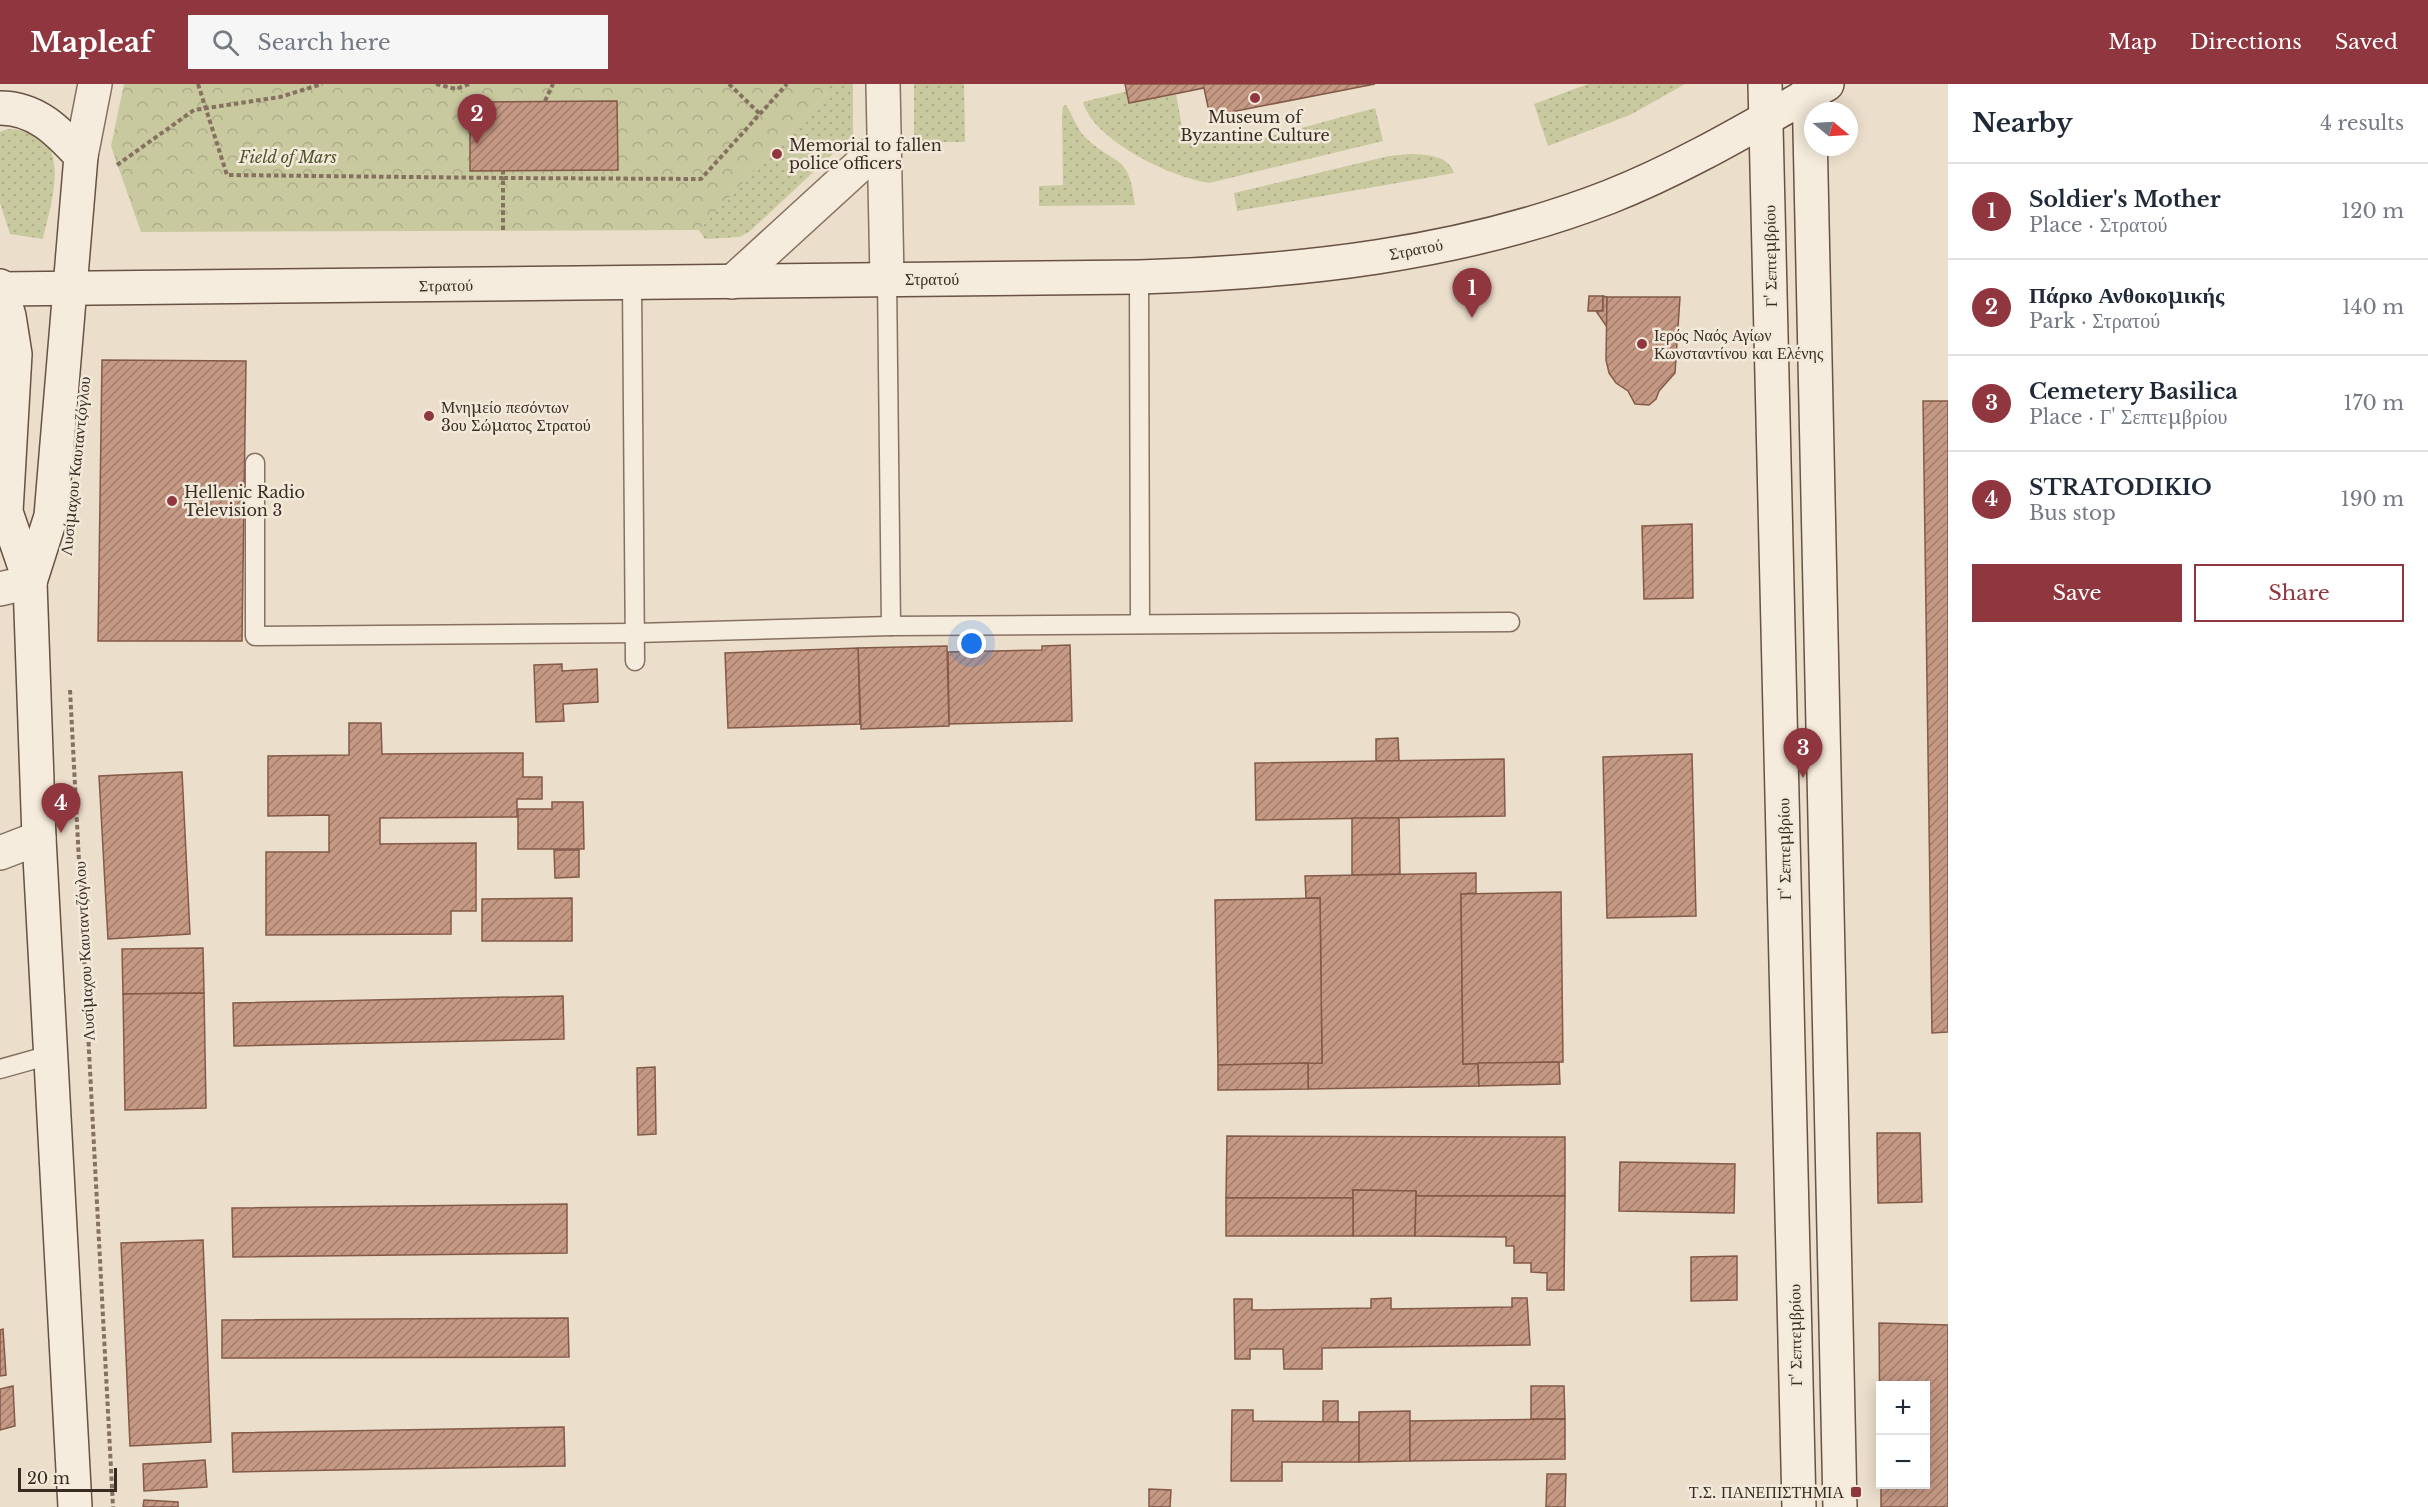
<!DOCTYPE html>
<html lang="en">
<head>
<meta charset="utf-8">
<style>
	body { margin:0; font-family:"Libre Baskerville",serif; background:#f6f6f7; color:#1f2937 }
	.controls { position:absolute; right:18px; bottom:18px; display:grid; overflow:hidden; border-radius:0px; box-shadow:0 3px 15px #0003 }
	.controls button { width:54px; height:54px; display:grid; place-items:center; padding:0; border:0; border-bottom:2px solid #e0e1e3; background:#fff; color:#1f2937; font:30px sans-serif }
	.compass { position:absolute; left:1804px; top:18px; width:54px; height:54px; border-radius:50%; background:#fff; box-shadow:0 3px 15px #0003; rotate:108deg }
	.scale { position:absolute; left:18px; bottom:15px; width:99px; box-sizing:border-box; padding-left:6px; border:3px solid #382b22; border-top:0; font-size:16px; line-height:21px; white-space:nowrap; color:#382b22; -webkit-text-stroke:4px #f3e9da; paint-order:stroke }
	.you { position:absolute; left:972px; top:560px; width:21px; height:21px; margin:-15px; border:4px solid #fff; border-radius:50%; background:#1a73e8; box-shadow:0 0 0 9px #1a73e833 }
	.badge { display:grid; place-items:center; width:39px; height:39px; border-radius:50%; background:#90363f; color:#fff; font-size:20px; font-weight:700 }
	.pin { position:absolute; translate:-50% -50px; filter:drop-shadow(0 2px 3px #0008) }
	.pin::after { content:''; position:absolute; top:32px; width:21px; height:18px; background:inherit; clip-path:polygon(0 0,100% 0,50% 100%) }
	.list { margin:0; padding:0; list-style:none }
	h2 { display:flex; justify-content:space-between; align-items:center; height:78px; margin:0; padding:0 24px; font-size:26px }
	h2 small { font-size:20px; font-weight:400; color:#747a83 }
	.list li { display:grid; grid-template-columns:39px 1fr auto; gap:18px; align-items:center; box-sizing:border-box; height:96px; padding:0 24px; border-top:2px solid #e0e1e3 }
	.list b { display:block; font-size:22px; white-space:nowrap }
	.list p { margin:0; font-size:20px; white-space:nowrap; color:#747a83 }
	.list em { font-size:20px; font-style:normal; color:#747a83 }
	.actions { display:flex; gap:12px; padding:18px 24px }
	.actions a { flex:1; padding:14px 0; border:2px solid #90363f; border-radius:0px; text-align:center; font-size:21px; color:#90363f }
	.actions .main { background:#90363f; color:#fff }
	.icon { flex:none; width:33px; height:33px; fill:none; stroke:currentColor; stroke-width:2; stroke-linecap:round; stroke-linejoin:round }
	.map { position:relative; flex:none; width:1948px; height:1423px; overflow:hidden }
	header { display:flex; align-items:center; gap:36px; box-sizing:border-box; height:84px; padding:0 30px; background:#90363f; color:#fff }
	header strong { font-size:28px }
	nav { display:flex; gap:33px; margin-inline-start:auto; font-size:21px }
	.search { width:420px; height:54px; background:#f6f6f7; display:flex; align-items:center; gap:15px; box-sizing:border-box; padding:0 21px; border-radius:0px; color:#747a83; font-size:22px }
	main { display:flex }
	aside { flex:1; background:#fff }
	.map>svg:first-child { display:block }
</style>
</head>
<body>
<header>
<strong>Mapleaf</strong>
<div class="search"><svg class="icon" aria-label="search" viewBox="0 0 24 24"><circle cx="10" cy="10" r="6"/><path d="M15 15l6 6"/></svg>Search here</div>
<nav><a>Map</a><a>Directions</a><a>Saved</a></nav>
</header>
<main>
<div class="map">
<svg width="1948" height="1423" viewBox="0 0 1948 1423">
	<defs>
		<pattern id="grass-dots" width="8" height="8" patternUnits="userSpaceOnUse" patternTransform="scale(1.5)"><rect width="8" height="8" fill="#c8c99f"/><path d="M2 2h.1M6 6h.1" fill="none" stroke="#adad89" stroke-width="1.8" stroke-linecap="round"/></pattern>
		<pattern id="forest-crowns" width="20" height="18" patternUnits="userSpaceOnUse" patternTransform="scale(1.5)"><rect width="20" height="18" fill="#c8c99f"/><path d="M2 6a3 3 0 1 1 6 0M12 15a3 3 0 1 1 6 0" fill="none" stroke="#adad89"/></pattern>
		<pattern id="building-hatch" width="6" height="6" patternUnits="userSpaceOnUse" patternTransform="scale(1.5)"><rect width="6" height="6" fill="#c59984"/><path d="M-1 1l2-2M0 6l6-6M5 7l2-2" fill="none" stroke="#a17d6c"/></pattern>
	</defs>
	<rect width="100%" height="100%" fill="#ebdecb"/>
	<g fill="url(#grass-dots)">
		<path d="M829,0h24v51l-104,97 -10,5 -34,2 -6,-9 130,-139z"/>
		<path d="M914,0h50l1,58h-51z"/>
		<path d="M1588,0h97l-55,31 -82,31 -14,-42z"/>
		<path d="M1128,7l2,12 46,-9 6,33 6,7 62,8 125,-34 8,33 -174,42c-38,-6 -115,-42 -126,-81z"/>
		<path d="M1066,21c7,10 10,23 19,32 30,30 44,14 50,68l-96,1v-20l24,-1 -1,-69 1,-10z"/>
		<path d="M8,45c68,1 45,67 35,110l-33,-5 -10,-31v-71z"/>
		<path d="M1411,70c16,1 37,1 43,19l-217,38 -3,-18 155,-37z"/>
	</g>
	<path fill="url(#forest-crowns)" d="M124,0h705v7l-130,139 -558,2 -30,-86z"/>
	<g fill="url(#building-hatch)" stroke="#835a48" stroke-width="1.5">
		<path d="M1125,0h250l-165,32 -6,-28 -75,15z"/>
		<path d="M617,17l1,69 -148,1v-69z"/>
		<path d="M1589,212h14v15h-15z"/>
		<path d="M1603,212l4,1v30l-11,-16h7z"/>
		<path d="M1607,213h73l-5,76 -16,18 -3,8 -7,6 -14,-1 -7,-13 -12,-8 -7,-10 -3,-13z"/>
		<path d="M102,276l144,1 -4,280h-144z"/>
		<path d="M1923,317h25v631l-16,1z"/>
		<path d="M1692,440l1,74 -49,1 -2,-73z"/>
		<path d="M1070,561l2,76 -123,3 -1,-72 94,-2v-4z"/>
		<path d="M947,562l2,80 -88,3 -3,-81z"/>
		<path d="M858,564l2,76 -132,4 -3,-75z"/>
		<path d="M562,580v7l35,-2 1,33 -35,2 1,17 -28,1 -2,-57z"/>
		<path d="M349,639h32l1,31 141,-1v24h19v22h-25v18l-137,1v26l96,-1v68h-25v23l-185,1v-83h63v-37l-61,1v-60l81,-1z"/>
		<path d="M1398,654l1,23h-23v-22z"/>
		<path d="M1692,670l4,162 -89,2 -4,-161z"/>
		<path d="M1504,675l1,57 -249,4 -1,-57z"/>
		<path d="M182,688l8,162 -82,5 -9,-163z"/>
		<path d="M552,718h31l1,47h-66v-40h34z"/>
		<path d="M1352,734h47l1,56 -48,1z"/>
		<path d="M554,766h25v27l-24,1z"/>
		<path d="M1476,789v20l-15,1 2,170 15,-1 1,23 -171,3v-26h14l-2,-165h-14l-1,-22z"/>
		<path d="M1561,808l2,170 -100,2 -2,-170z"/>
		<path d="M572,814v43h-90v-42z"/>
		<path d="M1320,814l2,165 -104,2 -3,-165z"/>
		<path d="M203,864l1,45 -81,1 -1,-45z"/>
		<path d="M204,909l2,115 -81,2 -2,-116z"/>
		<path d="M563,912l1,43 -330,7 -1,-43z"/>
		<path d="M1559,978l1,22 -81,2 -1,-23z"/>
		<path d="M1308,979v26l-90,1v-25z"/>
		<path d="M655,983l1,67 -18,1 -1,-67z"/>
		<path d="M1877,1049h43l2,69 -44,1z"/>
		<path d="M1227,1052l338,1v59h-149v-5l-63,-1v8h-127z"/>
		<path d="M1620,1078l115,2 -1,49 -115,-2z"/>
		<path d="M1353,1106l63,1 -1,45h-62z"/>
		<path d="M1416,1112h149l-1,94h-17v-17l-16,-1v-9h-17v-17h-8v-9l-91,-1z"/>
		<rect x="1226" y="1114" width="127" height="38"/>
		<path d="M567,1120v49l-334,4 -1,-49z"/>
		<path d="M203,1156l8,202 -81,4 -9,-203z"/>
		<path d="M1737,1172v44l-46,1v-44z"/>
		<path d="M1391,1214v11l121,-2v-9h15l3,47 -208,3v21h-38l-1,-20h-33v10h-15l-1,-60h18v11l119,-2v-9z"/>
		<path d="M568,1234l1,39 -347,1v-38z"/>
		<path d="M1879,1239l69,2v182h-67v-23h45v-98h-46v58z"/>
		<path d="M3,1245l3,46 -6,1v-46z"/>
		<path d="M13,1302l2,40 -15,4v-41z"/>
		<path d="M1531,1302h33l1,33h-34z"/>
		<rect x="1323" y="1317" width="15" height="21"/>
		<path d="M1232,1326h21v11l107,1 -1,40h-77v19h-51z"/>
		<path d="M1410,1327v50l-51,1v-50z"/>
		<path d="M1565,1335v40l-155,2v-40z"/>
		<path d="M564,1343l1,39 -332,6 -1,-39z"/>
		<path d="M205,1376l2,27 -63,4 -1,-27z"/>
		<path d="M1547,1390h19l-1,33h-19z"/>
		<path d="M1149,1405l22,1 -1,17h-21z"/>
		<path d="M144,1416l34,2v5h-35z"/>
	</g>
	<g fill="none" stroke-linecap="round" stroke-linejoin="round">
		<defs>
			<g id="lane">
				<path d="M1139,193l1,347"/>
				<path d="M887,195l4,347"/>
				<path d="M632,200l3,377"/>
				<path d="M255,379v173l381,-3 255,-7 619,-4"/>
				<path d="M0,985l50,-14"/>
			</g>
			<g id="street">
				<path d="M883,0l4,195"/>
				<path d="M81,72l14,-72"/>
				<path d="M732,198l152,-139"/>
				<path d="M0,505l30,-7"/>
				<path d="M0,769l39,-15"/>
			</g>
			<g id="secondary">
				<path d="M1765,0l34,1423"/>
				<path d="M1809,0l31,1423"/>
				<path d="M0,24c36,0 58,23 81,48l-30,360 -21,66"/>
				<path d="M0,202l9,30 6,38 -9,158 24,70 9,256 36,669"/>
				<path d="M0,205l1139,-12c158,-5 321,-22 470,-80 76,-30 147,-73 218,-113"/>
			</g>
		</defs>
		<use href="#lane" stroke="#867160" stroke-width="21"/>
		<use href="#street" stroke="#867160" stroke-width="36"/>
		<use href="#secondary" stroke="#685243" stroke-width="36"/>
		<g stroke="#867160" stroke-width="4" stroke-dasharray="4.5 3" stroke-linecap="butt">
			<path d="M198,0l29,91 276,3v-7"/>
			<path d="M436,0l20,5 13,-5"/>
			<path d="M729,0l31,30"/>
			<path d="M545,17l8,-17"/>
			<path d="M117,81l77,-55 86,-13 42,-13"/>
			<path d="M503,146v-52l198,1 86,-95"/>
			<path d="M70,606l43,817"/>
		</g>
		<use href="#lane" stroke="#f6ecdd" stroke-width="18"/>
		<use href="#street" stroke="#f6ecdd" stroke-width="33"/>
		<use href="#secondary" stroke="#f6ecdd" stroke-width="33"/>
	</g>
	<g fill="#90363f" stroke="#f3e9da" stroke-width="2">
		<circle cx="1255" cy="14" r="6"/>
		<circle cx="777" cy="70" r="6"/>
		<circle cx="1642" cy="260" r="6"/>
		<circle cx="429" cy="332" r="6"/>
		<circle cx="172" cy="417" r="6"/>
		<rect x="1850" y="1402" width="12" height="12" rx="3"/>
	</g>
	<g text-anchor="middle" stroke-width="5" stroke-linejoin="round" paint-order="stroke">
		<g font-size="16" fill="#382b22" stroke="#f3e9da" text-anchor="start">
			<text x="1255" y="39" text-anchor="middle">Museum of<tspan x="1255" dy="18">Byzantine Culture</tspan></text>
			<text x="789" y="67">Memorial to fallen<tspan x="789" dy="18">police officers</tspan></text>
			<text x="1654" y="257">Ιερός Ναός Αγίων<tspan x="1654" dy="18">Κωνσταντίνου και Ελένης</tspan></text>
			<text x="441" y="329">Μνημείο πεσόντων<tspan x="441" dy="18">3ου Σώματος Στρατού</tspan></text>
			<text x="184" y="414">Hellenic Radio<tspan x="184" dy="18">Television 3</tspan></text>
			<text x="1844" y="1414" text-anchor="end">Τ.Σ. ΠΑΝΕΠΙΣΤΗΜΙΑ</text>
		</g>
		<g font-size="16" font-style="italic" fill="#4d532b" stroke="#f3e9da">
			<text x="288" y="79">Field of Mars</text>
		</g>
		<g font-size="16" fill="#382b22" stroke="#f3e9da">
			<text transform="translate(1416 165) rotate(-11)" y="6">Στρατού</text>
			<text transform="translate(1770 172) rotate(-91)" y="6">Γ' Σεπτεμβρίου</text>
			<text x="932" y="201">Στρατού</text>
			<text transform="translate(446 201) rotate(-1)" y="6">Στρατού</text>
			<text transform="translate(75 382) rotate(-84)" y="6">Λυσίμαχου Καυταντζόγλου</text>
			<text transform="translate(1784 765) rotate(-91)" y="6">Γ' Σεπτεμβρίου</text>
			<text transform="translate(84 867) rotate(-93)" y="6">Λυσίμαχου Καυταντζόγλου</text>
			<text transform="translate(1795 1251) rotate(-91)" y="6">Γ' Σεπτεμβρίου</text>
		</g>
	</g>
</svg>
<div class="controls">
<button>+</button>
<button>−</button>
</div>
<svg class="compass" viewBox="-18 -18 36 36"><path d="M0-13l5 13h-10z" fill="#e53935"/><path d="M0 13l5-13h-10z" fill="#747a83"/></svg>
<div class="scale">20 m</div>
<div class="you"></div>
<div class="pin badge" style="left:1472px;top:234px">1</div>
<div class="pin badge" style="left:477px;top:60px">2</div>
<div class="pin badge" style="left:1803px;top:694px">3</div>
<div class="pin badge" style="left:61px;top:749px">4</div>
</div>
<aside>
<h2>Nearby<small>4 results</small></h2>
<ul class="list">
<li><span class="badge">1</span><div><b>Soldier's Mother</b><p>Place · Στρατού</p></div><em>120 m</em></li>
<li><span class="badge">2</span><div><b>Πάρκο Ανθοκομικής</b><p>Park · Στρατού</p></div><em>140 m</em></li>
<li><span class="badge">3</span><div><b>Cemetery Basilica</b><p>Place · Γ' Σεπτεμβρίου</p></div><em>170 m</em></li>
<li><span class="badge">4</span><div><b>STRATODIKIO</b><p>Bus stop</p></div><em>190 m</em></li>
</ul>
<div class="actions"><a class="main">Save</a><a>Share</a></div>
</aside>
</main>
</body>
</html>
